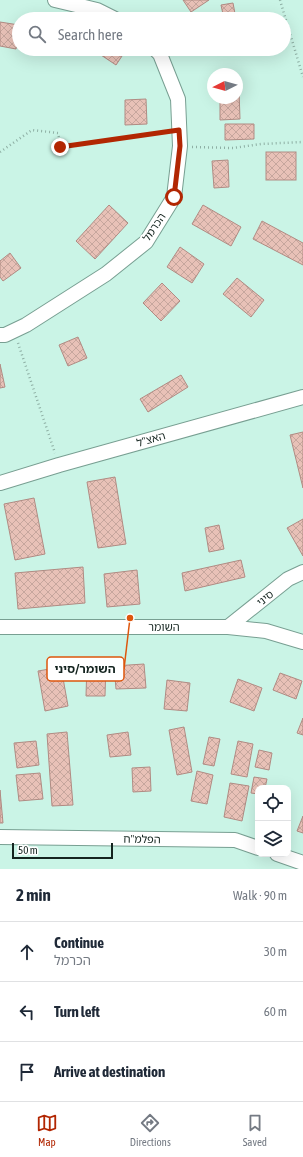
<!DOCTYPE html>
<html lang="en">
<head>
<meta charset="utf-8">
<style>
	body { margin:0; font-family:"Asap Condensed","Noto Sans Hebrew",sans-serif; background:#f2f2f3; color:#1f2937 }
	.controls { position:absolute; right:12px; bottom:12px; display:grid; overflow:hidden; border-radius:8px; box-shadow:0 4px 16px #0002 }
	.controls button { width:36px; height:36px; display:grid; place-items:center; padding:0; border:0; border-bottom:1px solid #e0e1e3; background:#fff; color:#1f2937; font:20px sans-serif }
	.compass { position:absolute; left:207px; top:68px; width:36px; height:36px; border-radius:50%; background:#fff; box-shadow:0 4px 16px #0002; rotate:264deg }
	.scale { position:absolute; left:12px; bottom:10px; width:101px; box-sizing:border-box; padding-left:4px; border:2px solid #14241f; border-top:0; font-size:11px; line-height:14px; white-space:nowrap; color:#14241f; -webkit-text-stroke:3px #fff; paint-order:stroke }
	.stop { position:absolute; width:12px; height:12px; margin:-9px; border:3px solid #b22602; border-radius:50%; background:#fff }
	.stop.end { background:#b22602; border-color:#fff; box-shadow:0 1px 4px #0008 }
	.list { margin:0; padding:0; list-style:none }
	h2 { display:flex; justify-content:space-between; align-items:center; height:52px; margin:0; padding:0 16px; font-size:17px }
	h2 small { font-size:13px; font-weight:400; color:#747a83 }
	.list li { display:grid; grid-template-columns:26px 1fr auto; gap:12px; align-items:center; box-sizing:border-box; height:60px; padding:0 16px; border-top:1px solid #e0e1e3 }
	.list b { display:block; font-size:15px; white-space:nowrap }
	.list p { margin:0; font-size:13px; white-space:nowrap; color:#747a83 }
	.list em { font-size:13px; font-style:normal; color:#747a83 }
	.icon { flex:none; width:22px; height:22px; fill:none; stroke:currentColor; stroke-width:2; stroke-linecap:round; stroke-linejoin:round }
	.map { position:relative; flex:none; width:303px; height:869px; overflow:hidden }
	.search { position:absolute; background:#fff; box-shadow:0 4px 16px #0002; left:12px; right:12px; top:12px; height:44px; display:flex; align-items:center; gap:10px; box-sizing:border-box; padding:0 14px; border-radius:22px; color:#747a83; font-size:15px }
	.sheet { height:232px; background:#fff }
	nav { display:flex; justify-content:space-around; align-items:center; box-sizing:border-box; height:56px; border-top:1px solid #e0e1e3; background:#fff; font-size:11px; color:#747a83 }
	nav a { display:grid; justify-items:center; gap:2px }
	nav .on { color:#b22602 }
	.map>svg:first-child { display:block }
</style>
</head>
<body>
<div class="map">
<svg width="303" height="869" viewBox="0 0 303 869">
	<defs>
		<pattern id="building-cross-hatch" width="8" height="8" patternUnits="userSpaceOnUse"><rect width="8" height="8" fill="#e8c1b7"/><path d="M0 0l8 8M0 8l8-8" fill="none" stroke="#c6a69d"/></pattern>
	</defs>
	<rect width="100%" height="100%" fill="#caf4e6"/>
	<g fill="url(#building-cross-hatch)" stroke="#b08b83">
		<path d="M183,0h26l-18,12z"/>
		<path d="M233,3l3,16h-12l-3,-14z"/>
		<path d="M0,22l19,3v10l-3,14 -16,-3z"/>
		<path d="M92,49h26l6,4 -8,12z"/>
		<path d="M239,90l1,29 -20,1v-22h17v-7z"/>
		<path d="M146,99l1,25 -22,1v-25z"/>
		<path d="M225,124h29v15l-29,1z"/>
		<rect x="266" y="152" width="30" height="28"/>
		<path d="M228,160l1,27 -15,1 -2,-27z"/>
		<path d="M109,205l19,18 -33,36 -19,-18z"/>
		<path d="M203,205l38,22 -10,19 -39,-22z"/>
		<path d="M262,221l41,22v22l-50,-26z"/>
		<path d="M180,247l24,17 -12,19 -25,-16z"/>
		<path d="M10,253l11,15 -18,13 -3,-4v-16z"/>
		<path d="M237,278l27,22 -13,17 -28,-23z"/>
		<path d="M162,283l18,18 -19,20 -18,-18z"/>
		<path d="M78,337l9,21 -19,8 -9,-21z"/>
		<path d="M0,364l5,23 -5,1z"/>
		<path d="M181,375l7,12 -40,25 -8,-13z"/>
		<path d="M303,432v56l-13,-53z"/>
		<path d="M115,477l11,67 -28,4 -11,-66z"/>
		<path d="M34,498l11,56 -30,6 -11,-56z"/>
		<path d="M303,519v37l-16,-28z"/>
		<path d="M219,525l5,24 -15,3 -4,-24z"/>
		<path d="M241,560l4,17 -60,14 -3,-18z"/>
		<path d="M83,567l2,36 -67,6 -3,-36z"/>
		<path d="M137,570l3,34 -33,3 -3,-33z"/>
		<path d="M87,663h19l-1,33h-19z"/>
		<path d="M144,664l2,24 -30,1 -2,-23z"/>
		<path d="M61,667l7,39 -23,5 -7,-40z"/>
		<path d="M280,673l22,8 -6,18 -23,-9z"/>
		<path d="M238,679l24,9 -8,23 -24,-9z"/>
		<path d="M167,680l23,3 -3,28 -23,-2z"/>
		<path d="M303,718v17l-6,-2z"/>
		<path d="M184,727l8,45 -15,3 -8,-45z"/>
		<path d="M67,732l6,73 -21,1 -5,-72z"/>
		<path d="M128,732l3,23 -21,2 -3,-22z"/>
		<path d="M209,737l11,2 -6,27 -11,-2z"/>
		<path d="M36,741l3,24 -22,3 -3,-25z"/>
		<path d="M238,741l15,3 -6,33 -16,-3z"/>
		<path d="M259,750l13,3 -3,17 -14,-3z"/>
		<path d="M150,767l1,24 -18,1 -1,-24z"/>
		<path d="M197,771l16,4 -6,29 -16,-3z"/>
		<path d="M40,773l3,26 -24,2 -3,-26z"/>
		<path d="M254,777l13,2 -2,9h-7v6l-7,-1z"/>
		<path d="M230,783l19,3 -7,35 -18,-4z"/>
		<path d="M0,790l3,33h-3z"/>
		<path d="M303,816v17l-6,-2z"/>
	</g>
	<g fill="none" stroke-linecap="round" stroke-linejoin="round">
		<defs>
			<g id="minor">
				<path d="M55,0l42,10 18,9"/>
				<path d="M0,335h5l21,-10 80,-51 40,-32 28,-45 6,-51 -2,-47 -18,-45 -5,-5"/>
				<path d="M0,483l59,-18 244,-68"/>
				<path d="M0,627h228l38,4 37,11"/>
				<path d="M228,627l60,-48 15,-7"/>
				<path d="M0,837l235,3 23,8"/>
				<path d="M277,854l26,9"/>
			</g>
		</defs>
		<use href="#minor" stroke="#789f92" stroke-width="16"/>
		<g stroke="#8eafa4" stroke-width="2.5" stroke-dasharray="1 3" stroke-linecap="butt">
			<path d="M280,0l23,77"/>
			<path d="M192,147l41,1 28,-4 42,-2"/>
			<path d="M0,152l32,-22 26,3 3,14 105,-15"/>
			<path d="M18,343l37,110"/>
		</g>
		<use href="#minor" stroke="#fff" stroke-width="14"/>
	</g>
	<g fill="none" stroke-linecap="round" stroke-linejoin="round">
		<path stroke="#b22602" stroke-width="5" d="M60,147l119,-17 1,16 -6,51"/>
	</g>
	<g text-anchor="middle" stroke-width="3.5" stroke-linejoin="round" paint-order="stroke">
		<g font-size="11" fill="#14241f" stroke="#fff">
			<text transform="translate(154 227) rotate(-56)" y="4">הכרמל</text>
			<text transform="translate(151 439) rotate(-16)" y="4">האצ"ל</text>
			<text transform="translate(265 598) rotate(-38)" y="4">סיני</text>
			<text x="164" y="631">השומר</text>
			<text transform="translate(142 839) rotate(1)" y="4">הפלמ"ח</text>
		</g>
	</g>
	<path fill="none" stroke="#dd560d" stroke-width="1.5" d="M130 618L124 669"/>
	<circle fill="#dd560d" stroke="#fff" stroke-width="1.5" cx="130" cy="618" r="4"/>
	<rect fill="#fff" stroke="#dd560d" stroke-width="1.5" x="47" y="657" width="77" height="24" rx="4"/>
	<g font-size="12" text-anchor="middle" font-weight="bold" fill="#14241f">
		<text x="85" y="673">השומר/סיני</text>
	</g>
</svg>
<div class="controls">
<button><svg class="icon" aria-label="locate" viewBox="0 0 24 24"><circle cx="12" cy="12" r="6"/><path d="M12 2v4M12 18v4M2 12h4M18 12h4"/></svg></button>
<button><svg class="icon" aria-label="layers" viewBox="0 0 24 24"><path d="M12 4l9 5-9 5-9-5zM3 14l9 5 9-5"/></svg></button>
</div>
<svg class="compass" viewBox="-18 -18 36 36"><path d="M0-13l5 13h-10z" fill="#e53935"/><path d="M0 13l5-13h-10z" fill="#747a83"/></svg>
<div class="scale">50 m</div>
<div class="stop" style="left:174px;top:197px"></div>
<div class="stop end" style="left:60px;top:147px"></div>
<div class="search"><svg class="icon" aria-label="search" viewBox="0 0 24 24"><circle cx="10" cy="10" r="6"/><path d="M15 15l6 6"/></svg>Search here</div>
</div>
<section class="sheet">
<h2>2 min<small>Walk · 90 m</small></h2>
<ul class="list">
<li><svg class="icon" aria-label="ahead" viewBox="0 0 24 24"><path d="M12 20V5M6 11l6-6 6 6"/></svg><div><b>Continue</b><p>הכרמל</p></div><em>30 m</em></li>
<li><svg class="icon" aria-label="left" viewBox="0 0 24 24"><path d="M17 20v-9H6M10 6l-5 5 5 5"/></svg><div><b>Turn left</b></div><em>60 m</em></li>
<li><svg class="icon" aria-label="arrive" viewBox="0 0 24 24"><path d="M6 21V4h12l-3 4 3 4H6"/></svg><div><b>Arrive at destination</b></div></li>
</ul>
</section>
<nav>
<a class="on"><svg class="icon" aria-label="map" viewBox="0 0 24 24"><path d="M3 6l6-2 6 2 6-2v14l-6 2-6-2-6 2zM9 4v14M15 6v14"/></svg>Map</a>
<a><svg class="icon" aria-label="directions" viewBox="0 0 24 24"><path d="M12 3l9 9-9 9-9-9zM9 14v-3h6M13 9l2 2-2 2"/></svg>Directions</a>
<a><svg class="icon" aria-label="saved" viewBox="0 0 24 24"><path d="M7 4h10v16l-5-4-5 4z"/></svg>Saved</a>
</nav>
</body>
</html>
